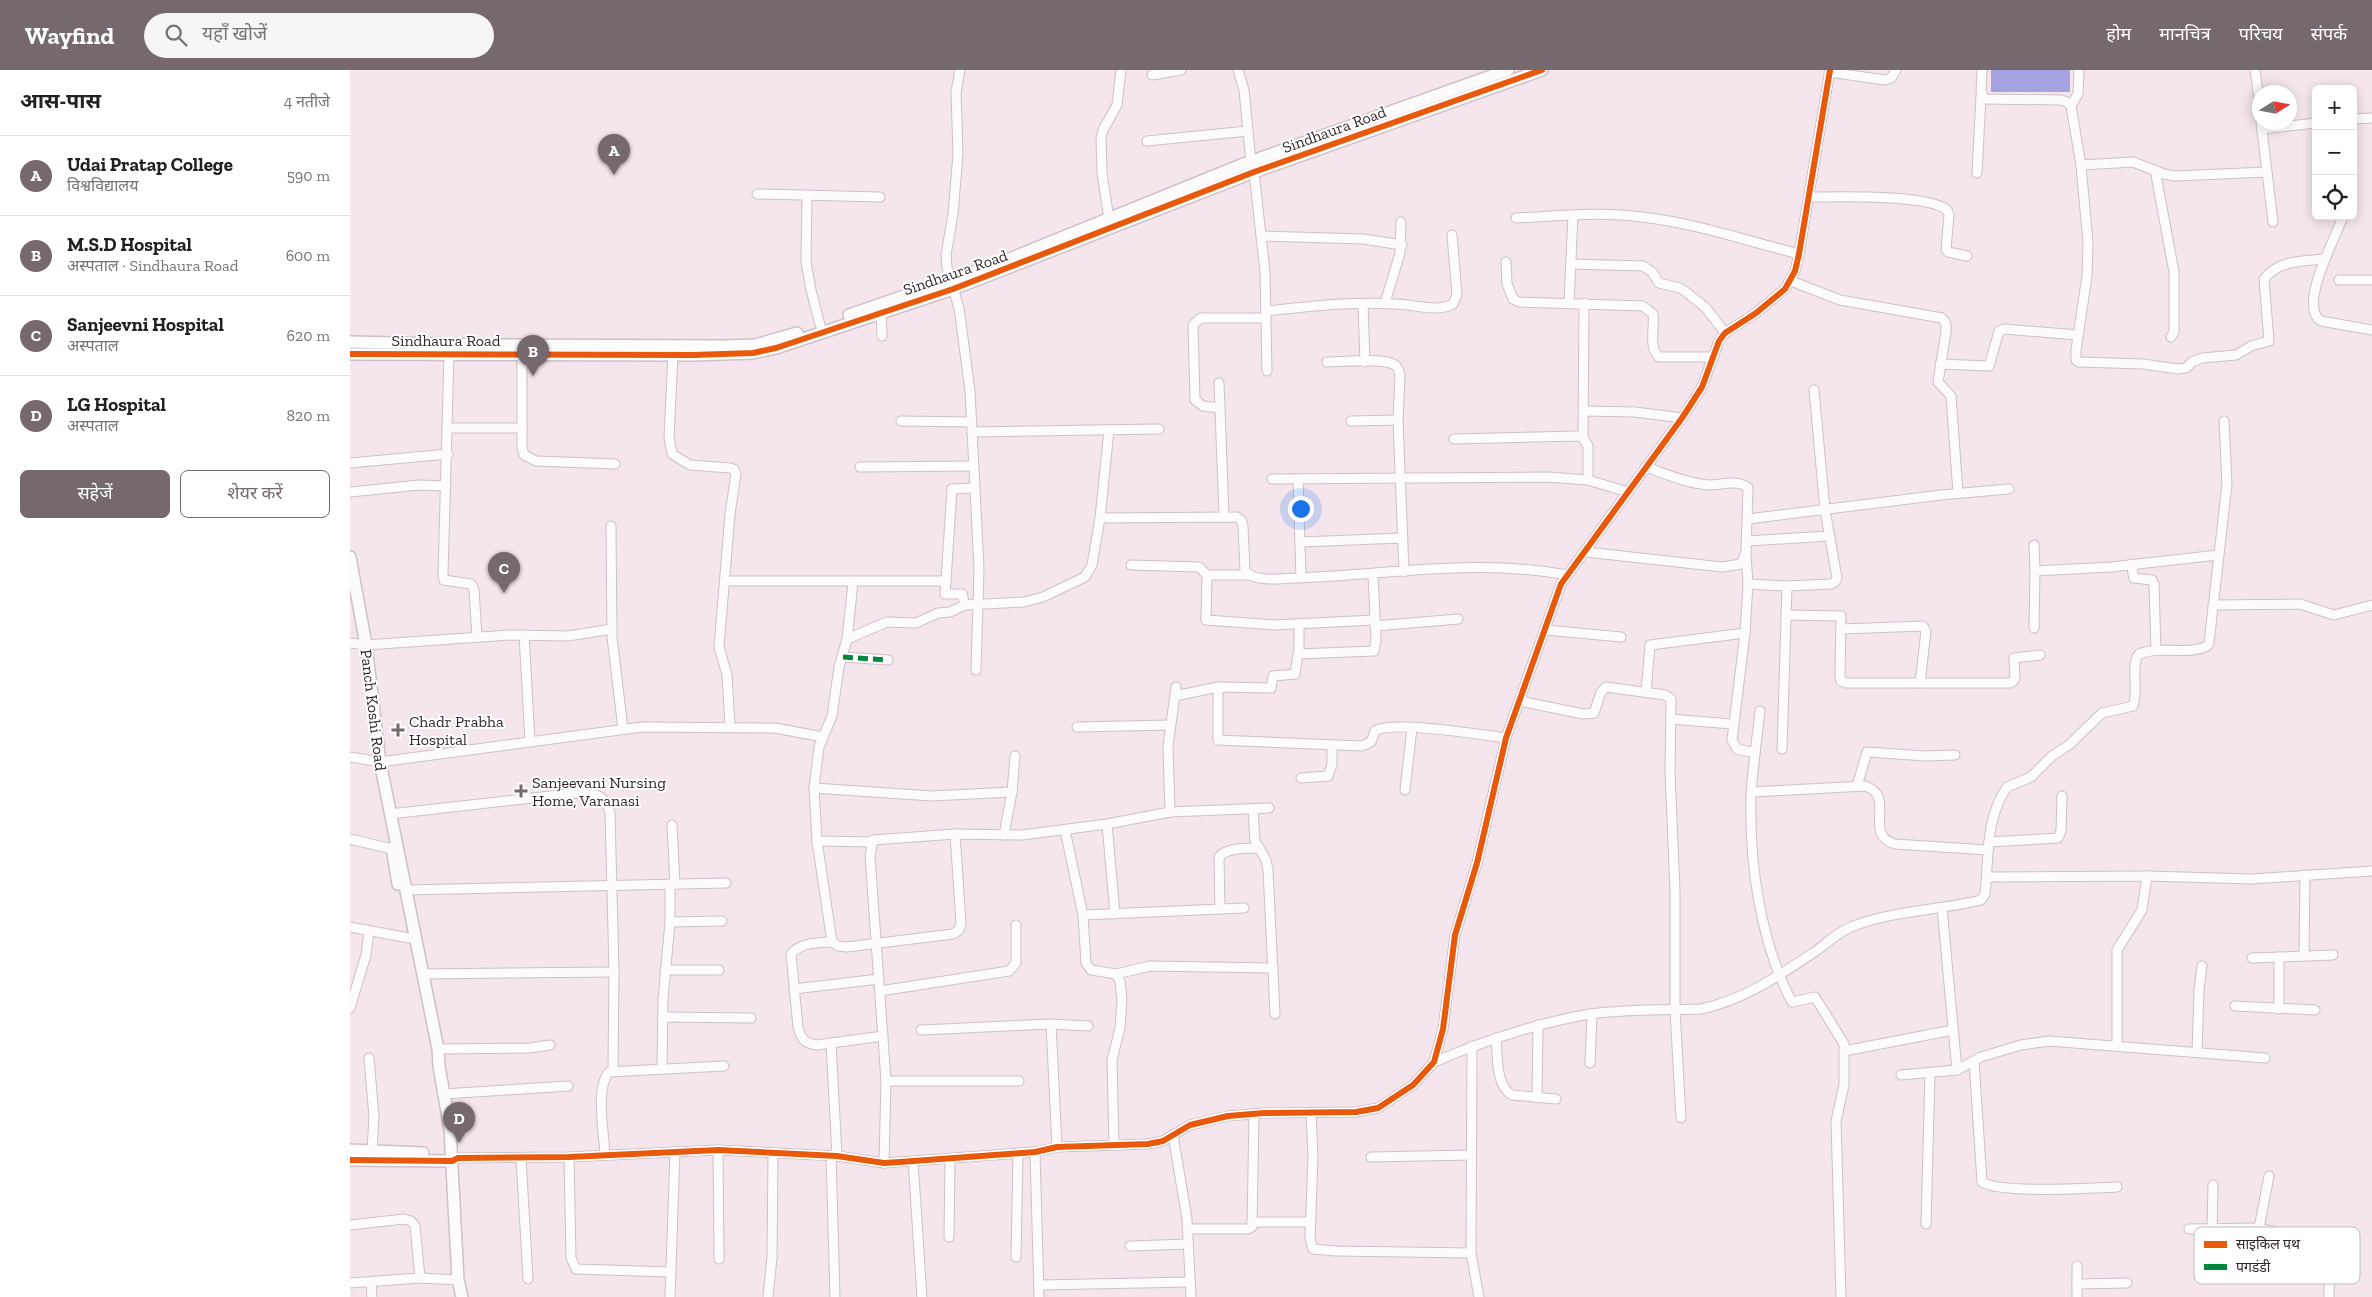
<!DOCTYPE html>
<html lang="hi">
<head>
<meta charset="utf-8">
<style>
	body { margin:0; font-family:"Zilla Slab","Noto Sans Devanagari",serif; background:#f6f6f6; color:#202124 }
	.controls { position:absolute; right:15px; top:15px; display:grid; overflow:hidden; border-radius:8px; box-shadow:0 2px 12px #0003 }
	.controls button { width:45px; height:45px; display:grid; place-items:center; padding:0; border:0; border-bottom:1px solid #e0e0e0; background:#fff; color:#202124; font:25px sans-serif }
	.compass { position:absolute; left:1902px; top:15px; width:45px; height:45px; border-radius:50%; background:#fff; box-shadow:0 2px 12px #0003; rotate:79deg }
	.you { position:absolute; left:950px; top:438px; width:18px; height:18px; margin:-12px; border:4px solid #fff; border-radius:50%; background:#1a73e8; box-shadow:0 0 0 8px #1a73e833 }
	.badge { display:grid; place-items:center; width:32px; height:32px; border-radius:50%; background:#76686f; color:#fff; font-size:16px; font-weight:700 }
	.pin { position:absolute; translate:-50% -41px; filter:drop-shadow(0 1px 2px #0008) }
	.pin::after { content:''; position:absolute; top:26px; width:18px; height:15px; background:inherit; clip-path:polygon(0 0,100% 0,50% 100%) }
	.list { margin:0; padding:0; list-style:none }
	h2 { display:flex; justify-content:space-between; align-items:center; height:65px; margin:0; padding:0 20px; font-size:21px }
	h2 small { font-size:16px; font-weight:400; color:#757577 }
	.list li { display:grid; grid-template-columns:32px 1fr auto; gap:15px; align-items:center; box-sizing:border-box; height:80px; padding:0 20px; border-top:1px solid #e0e0e0 }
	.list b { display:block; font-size:19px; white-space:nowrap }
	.list p { margin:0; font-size:16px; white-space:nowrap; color:#757577 }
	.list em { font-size:16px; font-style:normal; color:#757577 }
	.actions { display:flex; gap:10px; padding:15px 20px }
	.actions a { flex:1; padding:11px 0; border:1px solid #76686f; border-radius:8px; text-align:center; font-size:18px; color:#76686f }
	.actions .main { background:#76686f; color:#fff }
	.icon { flex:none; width:28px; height:28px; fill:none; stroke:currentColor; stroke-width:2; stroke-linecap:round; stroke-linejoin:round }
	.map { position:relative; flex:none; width:2022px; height:1227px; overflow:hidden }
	header { display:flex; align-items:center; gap:30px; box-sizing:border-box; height:70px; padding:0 25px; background:#76686f; color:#fff }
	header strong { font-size:24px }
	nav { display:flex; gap:28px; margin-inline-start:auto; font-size:18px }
	.search { width:350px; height:45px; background:#f6f6f6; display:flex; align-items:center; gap:12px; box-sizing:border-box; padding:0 18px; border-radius:28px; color:#757577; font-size:19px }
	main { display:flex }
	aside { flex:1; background:#fff }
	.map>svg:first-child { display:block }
</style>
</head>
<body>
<header>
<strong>Wayfind</strong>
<div class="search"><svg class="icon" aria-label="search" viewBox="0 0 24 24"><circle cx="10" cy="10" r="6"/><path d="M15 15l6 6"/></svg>यहाँ खोजें</div>
<nav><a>होम</a><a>मानचित्र</a><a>परिचय</a><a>संपर्क</a></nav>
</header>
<main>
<aside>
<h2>आस-पास<small>4 नतीजे</small></h2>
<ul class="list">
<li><span class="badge">A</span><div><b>Udai Pratap College</b><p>विश्वविद्यालय</p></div><em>590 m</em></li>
<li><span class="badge">B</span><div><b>M.S.D Hospital</b><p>अस्पताल · Sindhaura Road</p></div><em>600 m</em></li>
<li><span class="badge">C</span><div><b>Sanjeevni Hospital</b><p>अस्पताल</p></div><em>620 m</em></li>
<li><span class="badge">D</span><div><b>LG Hospital</b><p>अस्पताल</p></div><em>820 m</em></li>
</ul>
<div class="actions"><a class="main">सहेजें</a><a>शेयर करें</a></div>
</aside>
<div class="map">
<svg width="2022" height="1227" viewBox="0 0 2022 1227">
	<rect width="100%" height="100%" fill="#f5e5ed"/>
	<rect fill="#a4a2e0" x="1641" y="0" width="79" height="22"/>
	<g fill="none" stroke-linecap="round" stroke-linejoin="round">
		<defs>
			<g id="minor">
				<path d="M610,0l-4,22 2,62 -5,60 -7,41 1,13 12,40 11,83 9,177 -3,102"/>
				<path d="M888,0l6,20 7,72"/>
				<path d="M1632,0l-1,21 3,8 77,1 6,2 4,4 10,59 7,78 -1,33 -11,74v10l3,2 64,2 35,5 8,-1 6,-6 10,-4 34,-3 15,-9 18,-5 -5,-62c15,-19 38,-18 61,-20"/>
				<path d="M1905,0l5,36"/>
				<path d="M1479,2l56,8 6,-2 5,-8"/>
				<path d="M802,5l29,-5"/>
				<path d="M1721,36l7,-12 1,-24"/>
				<path d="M2003,49l19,-1"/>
				<path d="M1911,52l12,100"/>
				<path d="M1912,59l54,-6"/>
				<path d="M797,71l101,-10"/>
				<path d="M1731,95l52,-3 31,12 11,2 92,-4"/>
				<path d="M1805,100l19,102v60l-3,5"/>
				<path d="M904,102l11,100 2,99"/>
				<path d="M1627,103l4,-77"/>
				<path d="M407,124l123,3"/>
				<path d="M457,125l-1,67 5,28 9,35"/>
				<path d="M1459,127c28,0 119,-3 138,13l2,5 -3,34 2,3 19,4"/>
				<path d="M1993,146c-6,20 -46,90 -22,105l51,9"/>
				<path d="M1166,148c42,-2 84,-7 126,-1 53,6 105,24 157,37"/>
				<path d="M759,149l-7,-46 -1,-34 2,-9 14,-25 4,-35"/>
				<path d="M911,166l102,3 39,6"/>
				<path d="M1156,192l1,22 6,15 6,3 124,4 10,8c2,12 -5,34 6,43h55"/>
				<path d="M1221,194l72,2 9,6 7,11 21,5 6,4 20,16 19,25"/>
				<path d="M1989,210h33"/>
				<path d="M1441,211l49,19 102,18 4,6v8l-8,50 13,14 7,97"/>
				<path d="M1035,233l15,-50 1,-31"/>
				<path d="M1219,233l4,-88"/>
				<path d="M1013,234l2,58"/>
				<path d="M916,241c47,-5 95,-11 142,-6 15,2 32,6 45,-1l4,-9 -5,-60"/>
				<path d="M531,242l1,24"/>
				<path d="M99,284l-6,221 1,5 27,4 3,6 3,47"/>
				<path d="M172,285v92l2,8 12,6 79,3"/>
				<path d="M323,285l-4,82 3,17 18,11 40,3 4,1 2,5 -6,40 -11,133 8,28 3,51"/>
				<path d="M977,292c16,0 56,-5 68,3 3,2 4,6 5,10l-2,45 6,152"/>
				<path d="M1590,294l49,2 9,-31 1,-4 5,-2 74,6"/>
				<path d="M869,313l5,133"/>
				<path d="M870,338l-17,-2 -8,-6 -2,-75 8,-7h65"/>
				<path d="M1234,341l51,1 47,6"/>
				<path d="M551,351l71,1"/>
				<path d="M1001,351l47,-1"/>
				<path d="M98,358h74"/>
				<path d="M622,362l187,-3"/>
				<path d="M1233,368l1,-135"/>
				<path d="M1104,369l125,-3 4,2 5,8v34"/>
				<path d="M0,393l98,-9"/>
				<path d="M510,397l113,-1"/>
				<path d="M922,409l276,-2 40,3 40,12"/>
				<path d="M948,409l3,98"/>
				<path d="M0,422l69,-7 27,1"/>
				<path d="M750,448l137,-1 4,3 2,6 2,45c10,12 37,7 51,7 90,-3 182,-20 271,-3"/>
				<path d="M1398,449l193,-24 68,-6"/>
				<path d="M261,456l1,111 11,92"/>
				<path d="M1397,471l83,-5"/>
				<path d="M950,472l103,-4"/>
				<path d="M1684,475l1,26"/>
				<path d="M1236,482l136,15 19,-3 5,-12 2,-64c-9,-9 -26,-3 -38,-3 -21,-1 -44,-11 -64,-18"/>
				<path d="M1396,484l2,30 -3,49 -13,107 5,9 18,4"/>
				<path d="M1781,494l3,14 18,2 2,4 2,66"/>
				<path d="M781,495l68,2 8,8h41"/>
				<path d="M1023,504l3,66 -2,11 -76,3 -3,20 -22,2 -2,12 -53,-1v53l144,6 9,-4 4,-11c15,-11 109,4 131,7"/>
				<path d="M857,505l-1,45 68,5 100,-5"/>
				<path d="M375,511h221l6,-92 22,-1"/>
				<path d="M596,511l-1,13h17l3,11"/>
				<path d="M503,513l-6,56 -8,28 -7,49 -13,31 -5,41 3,53 15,101 6,4 9,1 106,-13 6,-4 2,-7 -6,-89"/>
				<path d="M1398,514l39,2"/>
				<path d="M1863,535l87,-1 34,11 38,-10"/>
				<path d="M1436,545l55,1 -1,60 1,5 5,2h165l4,-4 -1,-21 26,-3"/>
				<path d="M1025,556l83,-7"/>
				<path d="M1684,558l1,-57 76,-4 107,-12"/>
				<path d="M1492,559l81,-3 3,5 -6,52"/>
				<path d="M1196,560l75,7"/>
				<path d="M174,565l6,106"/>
				<path d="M497,569l40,-17 29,1 22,-10 12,-1 15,-7 59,-3 19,-5 42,-20 7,-12 8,-47 9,-88"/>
				<path d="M0,573l16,2 144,-10 58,1 44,-7"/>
				<path d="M949,584v-30"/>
				<path d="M493,587l45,3"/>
				<path d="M1296,622l4,-47 95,-12"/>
				<path d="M825,626l43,-9"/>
				<path d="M1170,631l63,13 11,-1 7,-21 5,-5 59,8 6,4 -1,73 5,119v119l6,108"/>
				<path d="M1410,641c-3,27 -7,55 -9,83 -2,68 9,148 41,208l23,-5 29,47v41l-8,36 5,176"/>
				<path d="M1321,649l61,5"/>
				<path d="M727,657l93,-2"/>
				<path d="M1432,679l5,-163 44,-2 4,-2 2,-4 -12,-68 -11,-120"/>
				<path d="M0,687l30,5 262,-35 133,1 48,9"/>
				<path d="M951,708l27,-2 4,-11v-20"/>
				<path d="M1507,716l10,-34 59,4 29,-1"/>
				<path d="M464,718l118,8 80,-4"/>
				<path d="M1055,720l7,-62"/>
				<path d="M1402,722l113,-6c32,10 -3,49 30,58l92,6"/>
				<path d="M903,739l2,32 11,19 2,10 7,144"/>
				<path d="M820,742l-2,-66 8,-59"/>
				<path d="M40,744l186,-21c18,0 28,0 34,19l4,160 -1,98"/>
				<path d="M757,754l8,90"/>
				<path d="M322,755l3,59"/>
				<path d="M715,760l18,85 3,48 5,7 25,4 4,7 2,19 -2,28 -8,32 2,85"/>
				<path d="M654,765l8,-43 3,-36"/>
				<path d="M0,769l42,10"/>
				<path d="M467,771l55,1"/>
				<path d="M1639,772l69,-4 3,-7 1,-35"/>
				<path d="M1637,807l160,-1 105,3 120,-8"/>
				<path d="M56,820l320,-7"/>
				<path d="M1592,838l15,162"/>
				<path d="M870,839l-1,-52c8,-10 26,-8 39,-9"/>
				<path d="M733,845l161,-7"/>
				<path d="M320,852l52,-1"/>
				<path d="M0,857l59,11"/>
				<path d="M482,872c-14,1 -31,0 -41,12l7,73c3,12 6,16 19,18l66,-9"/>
				<path d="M1954,886l1,-81"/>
				<path d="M1929,887v52"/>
				<path d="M1902,888l81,-3"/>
				<path d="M315,900h54"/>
				<path d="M73,904l191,-2"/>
				<path d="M766,904l34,-8 123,2"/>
				<path d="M444,919l85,-10"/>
				<path d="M530,921l129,-20 7,-8v-38"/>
				<path d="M1885,936l80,4"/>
				<path d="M0,938l16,-53 3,-24"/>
				<path d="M312,947l89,1"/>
				<path d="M701,954l6,123"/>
				<path d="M571,960l130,-6 37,2"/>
				<path d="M1146,968c2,18 -1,47 16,57l44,4"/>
				<path d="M481,973l6,113"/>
				<path d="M1767,975v-95l25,-40 5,-34"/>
				<path d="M1122,976l-1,207 8,44"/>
				<path d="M88,979l92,-1 20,-3"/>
				<path d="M1494,981l109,-21"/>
				<path d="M1847,982l2,-62 3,-24"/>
				<path d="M19,988l5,59 -2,34"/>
				<path d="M1624,991l8,121c18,12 110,6 135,5"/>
				<path d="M1084,992c50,-21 102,-39 156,-48 36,-5 75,-4 111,-5 43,-9 79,-34 115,-58 12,-9 21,-18 35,-24 38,-16 90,-17 130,-27l4,-6c4,-36 0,-75 22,-107l24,-10 21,-21 17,-11 33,-32 31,-7c6,-15 -3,-42 6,-52 21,-9 48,2 68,-8l2,-3 18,-159 -3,-63"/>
				<path d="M1240,993l2,-49"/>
				<path d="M312,998l1,-69 7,-77v-38"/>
				<path d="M1551,1005l56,-5 24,-13 40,-12 28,-4 216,17"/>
				<path d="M536,1011h133"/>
				<path d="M94,1024l124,-8"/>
				<path d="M1187,1028l1,-73"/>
				<path d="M961,1042l2,44 -3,82 3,11 23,2 135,2"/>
				<path d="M823,1065l14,84 4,78"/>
				<path d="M368,1080l1,109"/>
				<path d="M685,1082l4,145"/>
				<path d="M255,1084c-1,-21 -10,-66 4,-82l115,-6"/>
				<path d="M481,1085l4,142"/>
				<path d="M219,1087l2,101 5,11 94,3"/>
				<path d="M1021,1087l100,-2"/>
				<path d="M171,1088l7,121"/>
				<path d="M102,1091l6,-3 111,-1 149,-7 119,6 47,7 151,-11 22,-5 91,-3 15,-3 27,-16 38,-9 36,-3 92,-1 22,-4 35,-23 21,-23 9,-33 12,-94 22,-72 29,-125 55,-154 121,-166 20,-31 17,-46 6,-8 31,-20 29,-24 10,-18 4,-17 31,-184"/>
				<path d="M563,1091l9,136"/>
				<path d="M534,1093l2,-82 -16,-225 3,-16 82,-6 67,1 85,-11 63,-12 99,-4"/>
				<path d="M902,1152h59"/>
				<path d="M1576,1154l4,-151"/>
				<path d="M0,1155l54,-6 7,2 4,5 5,52"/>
				<path d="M1862,1158l1,-43"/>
				<path d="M1909,1158l10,-52"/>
				<path d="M837,1159h61l4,-2 2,-113"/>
				<path d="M1839,1159l70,-1 20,5 42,19c10,10 8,31 8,45"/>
				<path d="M599,1167l1,-78"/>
				<path d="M780,1176l58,-2"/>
				<path d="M666,1187l2,-104"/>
				<path d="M1727,1196v31"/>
				<path d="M21,1212l1,15"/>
				<path d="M0,1213l70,-5 38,2"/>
				<path d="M1727,1214l50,-1"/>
				<path d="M689,1215l151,-3"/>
				<path d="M320,1227l5,-145"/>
				<path d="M418,1227l4,-39 1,-105"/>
			</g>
			<g id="tertiary">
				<path d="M499,245l148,-51 244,-99 267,-95"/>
				<path d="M0,272l141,3 233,1 31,-1 42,-12"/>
				<path d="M0,284l343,1 60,-2 23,-5 177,-59 301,-117 288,-102"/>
				<path d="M0,487l16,88 14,117 58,287 1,17 11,63 8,151 4,17"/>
				<path d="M42,778l6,36"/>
				<path d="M0,1080l73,3"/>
				<path d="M0,1090l102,1"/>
			</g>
		</defs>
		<use href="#minor" stroke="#cec0c7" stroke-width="11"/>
		<use href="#tertiary" stroke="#cec0c7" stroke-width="14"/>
		<use href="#minor" stroke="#fefbfc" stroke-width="9"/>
		<use href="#tertiary" stroke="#fefbfc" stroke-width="11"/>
		<path stroke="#00873e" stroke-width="5" stroke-dasharray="10 5" stroke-linecap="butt" d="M493,587l45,3"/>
		<defs>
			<g id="cycleway">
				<path d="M0,284l343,1 60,-2 23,-5 177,-59 301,-117 288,-102"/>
				<path d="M0,1090l102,1 6,-3 111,-1 149,-7 119,6 47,7 16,-1 135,-10 22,-5 91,-3 15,-3 27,-16 38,-9 36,-3 92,-1 22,-4 35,-23 21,-23 9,-33 12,-94 22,-72 29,-125 55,-154 121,-166 20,-31 17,-46 6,-8 31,-20 29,-24 10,-18 4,-17 31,-184"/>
			</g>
		</defs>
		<use href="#cycleway" stroke="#fff" stroke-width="9"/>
		<use href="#cycleway" stroke="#e8590c" stroke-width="6"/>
	</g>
	<g fill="#76686f" stroke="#fff" stroke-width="2">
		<path d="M45.5 652.5h5v5h5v5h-5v5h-5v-5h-5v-5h5z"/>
		<path d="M168.5 713.5h5v5h5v5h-5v5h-5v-5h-5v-5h5z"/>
	</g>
	<g text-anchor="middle" stroke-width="4" stroke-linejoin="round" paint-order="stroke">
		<g font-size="16" fill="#32242b" stroke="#fff">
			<text transform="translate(984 59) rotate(-20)" y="6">Sindhaura Road</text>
			<text transform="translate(605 202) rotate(-19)" y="6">Sindhaura Road</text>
			<text x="96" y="276">Sindhaura Road</text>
			<text transform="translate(24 640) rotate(83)" y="6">Panch Koshi Road</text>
		</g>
		<g font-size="16" fill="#32242b" stroke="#fff" text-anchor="start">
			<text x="59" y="657">Chadr Prabha<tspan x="59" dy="18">Hospital</tspan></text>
			<text x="182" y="718">Sanjeevani Nursing<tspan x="182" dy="18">Home, Varanasi</tspan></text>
		</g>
	</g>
	<rect x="1844" y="1157" width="166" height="57" rx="8" fill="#fff" stroke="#c2bdbf" stroke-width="1"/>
	<rect x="1854" y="1171" width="23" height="7" fill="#e8590c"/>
	<rect x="1854" y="1194" width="23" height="6" fill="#00873e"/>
	<g font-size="14" fill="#32242b">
		<text x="1886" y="1179">साइकिल पथ</text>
		<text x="1886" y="1202">पगडंडी</text>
	</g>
</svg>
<div class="controls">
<button>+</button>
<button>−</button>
<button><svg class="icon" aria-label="locate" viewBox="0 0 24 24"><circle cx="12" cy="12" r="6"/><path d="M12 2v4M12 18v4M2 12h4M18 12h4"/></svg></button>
</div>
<svg class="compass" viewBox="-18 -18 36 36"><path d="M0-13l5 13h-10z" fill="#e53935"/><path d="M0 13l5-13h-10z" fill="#757577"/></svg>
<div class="you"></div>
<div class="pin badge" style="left:264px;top:105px">A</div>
<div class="pin badge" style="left:183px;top:306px">B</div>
<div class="pin badge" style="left:154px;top:523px">C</div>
<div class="pin badge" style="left:109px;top:1073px">D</div>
</div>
</main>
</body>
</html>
